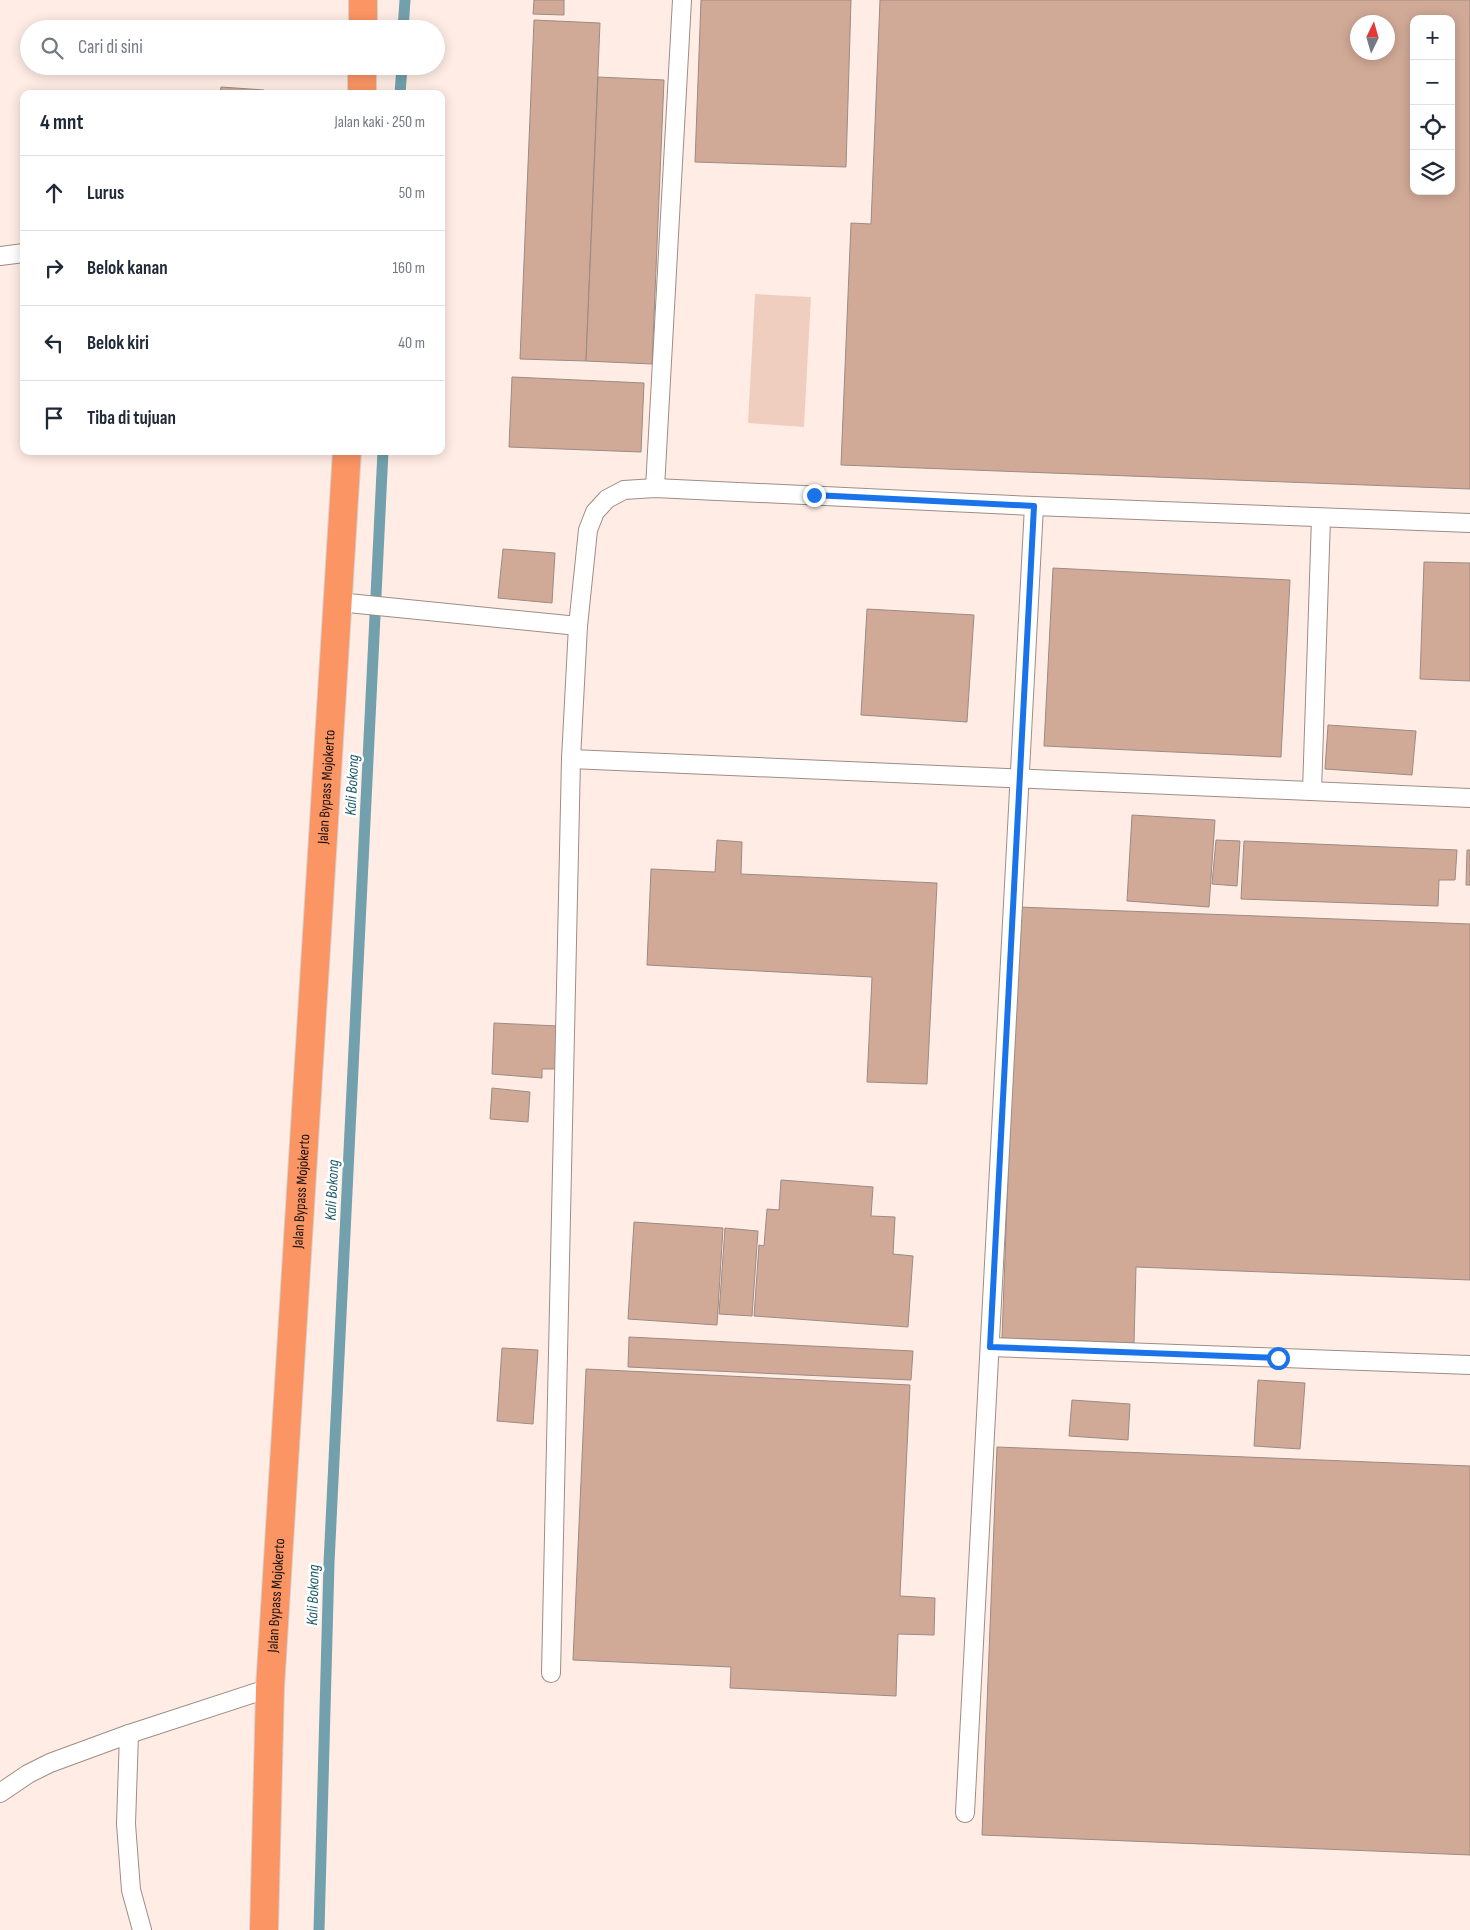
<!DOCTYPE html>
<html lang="id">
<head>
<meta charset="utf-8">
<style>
	body { margin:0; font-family:"Sofia Sans Condensed",sans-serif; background:#f2f2f3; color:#1f2937 }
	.controls { position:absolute; right:15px; top:15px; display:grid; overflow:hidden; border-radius:10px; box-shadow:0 2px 12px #0003 }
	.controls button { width:45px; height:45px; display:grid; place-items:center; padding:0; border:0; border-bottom:1px solid #e0e1e3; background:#fff; color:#1f2937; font:25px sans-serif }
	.compass { position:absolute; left:1350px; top:15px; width:45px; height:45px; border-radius:50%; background:#fff; box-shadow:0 2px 12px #0003; rotate:5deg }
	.stop { position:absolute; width:15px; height:15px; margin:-11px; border:4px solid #1a73e8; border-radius:50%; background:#fff }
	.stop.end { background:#1a73e8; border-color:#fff; box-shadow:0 1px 5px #0008 }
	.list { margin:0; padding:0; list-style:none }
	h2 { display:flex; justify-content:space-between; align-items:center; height:65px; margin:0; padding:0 20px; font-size:21px }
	h2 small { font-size:16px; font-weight:400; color:#747a83 }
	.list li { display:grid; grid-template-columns:32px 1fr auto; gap:15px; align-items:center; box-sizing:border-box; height:75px; padding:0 20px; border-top:1px solid #e0e1e3 }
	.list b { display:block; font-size:19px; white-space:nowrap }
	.list em { font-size:16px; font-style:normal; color:#747a83 }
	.icon { flex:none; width:28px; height:28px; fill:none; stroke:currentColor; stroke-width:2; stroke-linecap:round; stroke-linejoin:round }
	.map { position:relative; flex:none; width:1470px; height:1930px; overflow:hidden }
	.search { position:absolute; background:#fff; box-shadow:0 2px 12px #0003; left:20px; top:20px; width:425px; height:55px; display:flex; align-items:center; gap:12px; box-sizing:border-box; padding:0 18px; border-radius:28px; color:#747a83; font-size:19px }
	.panel { position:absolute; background:#fff; box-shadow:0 2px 12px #0003; left:20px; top:90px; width:425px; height:365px; border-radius:10px }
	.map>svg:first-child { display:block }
</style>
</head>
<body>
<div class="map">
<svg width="1470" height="1930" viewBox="0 0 1470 1930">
	<rect width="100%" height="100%" fill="#ffede5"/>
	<path fill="#f0cebf" d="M755,294l56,3 -7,130 -56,-4z"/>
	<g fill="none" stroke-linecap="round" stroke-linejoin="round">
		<g stroke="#72a1ad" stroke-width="11">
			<path d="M403,29l2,-29"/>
			<path d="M400,94l2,-28"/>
			<path d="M319,1930l10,-367 54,-1112"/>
		</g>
	</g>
	<g fill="#d1a997" stroke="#9b8b84" fill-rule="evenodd">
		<path d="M534,0h30v15l-31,-1z"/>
		<path d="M701,0h150l-5,167 -151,-5z"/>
		<path d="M880,0h590v489l-629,-24 10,-242 20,1zM1414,19h37v172h-37zM1358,22h30v30h-30z"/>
		<path d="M534,20l66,3 -14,338 -66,-2z"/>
		<path d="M598,77l66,3 -12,284 -66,-3z"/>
		<path d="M221,87l43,3v4h-44z"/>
		<path d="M512,377l132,6 -3,69 -132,-5z"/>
		<path d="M503,549l52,4 -3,50 -54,-5z"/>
		<path d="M1424,562l46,1v118l-50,-2z"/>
		<path d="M1053,568l237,12 -9,177 -237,-11z"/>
		<path d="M867,609l107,6 -7,107 -106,-7z"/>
		<path d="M1328,725l88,6 -4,44 -87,-6z"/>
		<path d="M1132,815l83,5 -6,87 -82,-6z"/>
		<path d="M717,840l25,2 -1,32 196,9 -10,201 -60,-2 5,-105 -225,-12 4,-96 64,3z"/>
		<path d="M1216,840l24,1 -3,45 -25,-2z"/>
		<path d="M1244,841l213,9 -2,30h-16l-1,26 -197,-7z"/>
		<path d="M1467,850h3v35h-4z"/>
		<path d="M1018,907l452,17v356l-334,-13 -2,76 -132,-5z"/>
		<path d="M494,1023l64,3 -2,43h-14v9l-50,-4z"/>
		<path d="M492,1088l38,4 -2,30 -38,-3z"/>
		<path d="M781,1180l92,7 -2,29 24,1 -2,37 20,2 -5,71 -154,-11 5,-71 5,1 3,-37 12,1z"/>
		<path d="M634,1222l89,6 -6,97 -89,-6z"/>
		<path d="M725,1228l33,3 -6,85 -33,-2z"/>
		<path d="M629,1337l284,14 -2,29 -283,-13z"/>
		<path d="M502,1348l36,2 -5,74 -36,-3z"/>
		<path d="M586,1369l324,16 -10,211 35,2 -1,37 -36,-1 -2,62 -166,-8 1,-21 -158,-7z"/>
		<path d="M1258,1380l47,3 -5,66 -46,-3z"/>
		<path d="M1072,1400l58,4 -2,36 -59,-4z"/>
		<path d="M997,1447l473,19v389l-488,-20z"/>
	</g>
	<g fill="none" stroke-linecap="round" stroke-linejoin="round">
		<defs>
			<g id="lane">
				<path d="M0,256l24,-3"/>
				<path d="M655,488l27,-488"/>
				<path d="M338,602l240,24 10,-96 7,-18 12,-13 17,-9 31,-2 379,18 436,17"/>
				<path d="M571,759l899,39"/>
				<path d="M1312,791l9,-273"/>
				<path d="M990,1347l480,18"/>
				<path d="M551,1673l20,-914 7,-133"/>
				<path d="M129,1734l-3,90 5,66 11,40"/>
				<path d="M0,1793l28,-19 22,-11 79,-29 141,-46"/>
				<path d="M965,1813l69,-1307"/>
			</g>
			<g id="highway">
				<path d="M363,29v-29"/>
				<path d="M362,94v-28"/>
				<path id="s1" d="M264,1930l6,-242 77,-1237"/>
			</g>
		</defs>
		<use href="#lane" stroke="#9d8d85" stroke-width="20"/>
		<use href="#highway" stroke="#d5d4d4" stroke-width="30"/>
		<use href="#lane" stroke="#fff" stroke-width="18"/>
		<use href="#highway" stroke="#fb9564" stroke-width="28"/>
	</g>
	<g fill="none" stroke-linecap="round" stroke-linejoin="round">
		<path stroke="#1a73e8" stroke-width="6" d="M814,495l220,11 -44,841 288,11"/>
	</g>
	<g text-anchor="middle" stroke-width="5" stroke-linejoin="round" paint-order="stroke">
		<g font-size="15" fill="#18120f" stroke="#fff">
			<text dy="5" stroke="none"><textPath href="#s1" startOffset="1145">Jalan Bypass Mojokerto</textPath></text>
			<text dy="5" stroke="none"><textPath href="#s1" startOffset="740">Jalan Bypass Mojokerto</textPath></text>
			<text dy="5" stroke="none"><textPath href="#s1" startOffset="335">Jalan Bypass Mojokerto</textPath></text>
		</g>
		<g font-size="16" font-style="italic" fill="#1a5a68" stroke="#fff">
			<text transform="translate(351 785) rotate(-87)" y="6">Kali Bokong</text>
			<text transform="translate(331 1190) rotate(-87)" y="6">Kali Bokong</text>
			<text transform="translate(312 1595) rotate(-88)" y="6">Kali Bokong</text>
		</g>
	</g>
</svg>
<div class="controls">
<button>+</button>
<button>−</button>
<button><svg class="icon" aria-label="locate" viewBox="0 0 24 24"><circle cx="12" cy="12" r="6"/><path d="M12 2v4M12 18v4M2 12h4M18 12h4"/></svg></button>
<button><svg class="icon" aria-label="layers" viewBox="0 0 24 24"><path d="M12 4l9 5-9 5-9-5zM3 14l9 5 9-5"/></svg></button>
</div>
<svg class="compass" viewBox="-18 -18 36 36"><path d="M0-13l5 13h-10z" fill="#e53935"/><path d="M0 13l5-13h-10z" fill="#747a83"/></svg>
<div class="stop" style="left:1278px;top:1358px"></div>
<div class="stop end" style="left:814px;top:495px"></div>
<div class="search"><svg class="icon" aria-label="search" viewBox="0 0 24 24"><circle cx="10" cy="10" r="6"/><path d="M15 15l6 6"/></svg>Cari di sini</div>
<section class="panel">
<h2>4 mnt<small>Jalan kaki · 250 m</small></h2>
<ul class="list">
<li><svg class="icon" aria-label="ahead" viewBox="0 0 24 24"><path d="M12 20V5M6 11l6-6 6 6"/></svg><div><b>Lurus</b></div><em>50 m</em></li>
<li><svg class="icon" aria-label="right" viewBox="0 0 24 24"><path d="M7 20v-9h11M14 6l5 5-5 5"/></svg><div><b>Belok kanan</b></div><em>160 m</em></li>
<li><svg class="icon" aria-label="left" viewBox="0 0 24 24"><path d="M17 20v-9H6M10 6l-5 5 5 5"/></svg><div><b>Belok kiri</b></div><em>40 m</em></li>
<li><svg class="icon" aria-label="arrive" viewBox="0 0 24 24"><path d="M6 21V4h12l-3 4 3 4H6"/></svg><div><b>Tiba di tujuan</b></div></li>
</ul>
</section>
</div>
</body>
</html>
